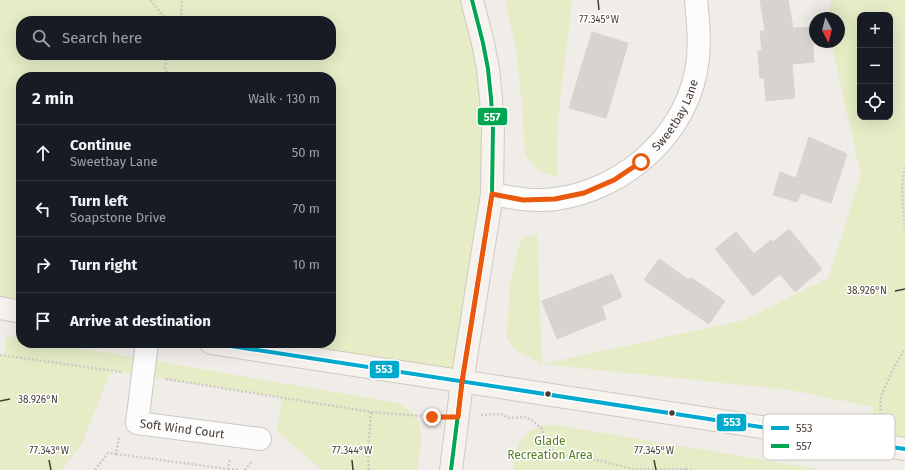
<!DOCTYPE html>
<html lang="en">
<head>
<meta charset="utf-8">
<style>
	body { margin:0; font-family:"Fira Sans",sans-serif; background:#242831; color:#f1f3f6 }
	.controls { position:absolute; right:12px; top:12px; display:grid; overflow:hidden; border-radius:8px; box-shadow:0 4px 16px #0002 }
	.controls button { width:36px; height:36px; display:grid; place-items:center; padding:0; border:0; border-bottom:1px solid #363941; background:#171b24; color:#f1f3f6; font:20px sans-serif }
	.compass { position:absolute; left:809px; top:12px; width:36px; height:36px; border-radius:50%; background:#171b24; box-shadow:0 4px 16px #0002; rotate:173deg }
	.stop { position:absolute; width:12px; height:12px; margin:-9px; border:3px solid #ea580c; border-radius:50%; background:#fff }
	.stop.end { background:#ea580c; border-color:#fff; box-shadow:0 1px 4px #0008 }
	.list { margin:0; padding:0; list-style:none }
	h2 { display:flex; justify-content:space-between; align-items:center; height:52px; margin:0; padding:0 16px; font-size:17px }
	h2 small { font-size:13px; font-weight:400; color:#9ea1a6 }
	.list li { display:grid; grid-template-columns:26px 1fr auto; gap:12px; align-items:center; box-sizing:border-box; height:56px; padding:0 16px; border-top:1px solid #363941 }
	.list b { display:block; font-size:15px; white-space:nowrap }
	.list p { margin:0; font-size:13px; white-space:nowrap; color:#9ea1a6 }
	.list em { font-size:13px; font-style:normal; color:#9ea1a6 }
	.icon { flex:none; width:22px; height:22px; fill:none; stroke:currentColor; stroke-width:2; stroke-linecap:round; stroke-linejoin:round }
	.map { position:relative; flex:none; width:905px; height:470px; overflow:hidden }
	.search { position:absolute; background:#171b24; box-shadow:0 4px 16px #0002; left:16px; top:16px; width:320px; height:44px; display:flex; align-items:center; gap:10px; box-sizing:border-box; padding:0 14px; border-radius:16px; color:#9ea1a6; font-size:15px }
	.panel { position:absolute; background:#171b24; box-shadow:0 4px 16px #0002; left:16px; top:72px; width:320px; height:276px; border-radius:16px }
	.map>svg:first-child { display:block }
</style>
</head>
<body>
<div class="map">
<svg width="905" height="470" viewBox="0 0 905 470">
	<rect width="100%" height="100%" fill="#f0ece8"/>
	<g fill="#e5ecc6" fill-rule="evenodd">
		<path d="M0,0h472l19,98 -29,284 -251,-39h120v-266h-310v235l-21,-4zM21,21h310v34h-310z"/>
		<path d="M505,0h67v1l-14,118 -1,58 -17,-5 -15,-17 -3,-49 -6,-57z"/>
		<path d="M832,0h73v448l-46,-5 15,-36 -84,-17 -248,-26 -27,-14 -8,-12 3,-54 9,-39 6,-8 12,-3 5,130 203,-44 83,-42 33,-103 -30,-133h8v-24h-13zM860,15h30v102h-30z"/>
		<path d="M7,336l14,2v5h29l348,60 19,13 5,20 -5,34h-95l-45,-39 5,-34 -171,-26 -29,72 -20,27h-62v-115h4z"/>
		<path d="M544,425h11l268,45h-310c3,-25 5,-36 31,-45z"/>
	</g>
	<g fill="#d9d3cf" stroke="#d9d3ce">
		<path d="M760,0h28l5,28 19,-1 2,35 -22,2 3,34 -29,3 -2,-23h-4l-2,-27h4l-2,-20h5z"/>
		<path d="M592,32l36,11 -22,75 -37,-10z"/>
		<path d="M809,137l38,17 -16,49 -30,-10 -4,9 -24,-7 7,-23 16,6z"/>
		<path d="M789,229l33,40 -27,23 -15,-18 -27,22 -38,-47 21,-17 18,22 17,-14 2,2z"/>
		<path d="M659,259l30,21 1,-3 35,24 -16,23 -65,-44z"/>
		<path d="M612,274l10,23 -20,9 4,13 -49,20 -15,-38z"/>
	</g>
	<g fill="none" stroke-linecap="round" stroke-linejoin="round">
		<defs>
			<g id="street">
				<path id="s1" d="M492,194c21,4 42,8 64,5 71,-10 135,-68 142,-141 2,-20 0,-39 -2,-58"/>
				<path id="s2" d="M147,343l-10,80 123,16"/>
			</g>
			<g id="secondary">
				<path d="M0,308l21,4"/>
				<path d="M211,343l694,106"/>
				<path d="M451,470l11,-88 30,-188 1,-69 -2,-27 -3,-29 -5,-26 -11,-43"/>
			</g>
		</defs>
		<use href="#street" stroke="#cdc8c4" stroke-width="24"/>
		<use href="#secondary" stroke="#d2c9c0" stroke-width="24"/>
		<g stroke="#cecac6" stroke-width="2.5" stroke-dasharray="2 2" stroke-linecap="butt">
			<path d="M150,0l18,21"/>
			<path d="M176,21l5,-6 1,-15"/>
			<path d="M167,55l-2,14 4,8"/>
			<path d="M905,167l-3,22 3,41"/>
			<path d="M0,355l121,17"/>
			<path d="M166,379l205,33 65,5"/>
			<path d="M481,415l20,-1 8,4 16,-1 8,4 8,7 9,20 9,7 43,6 30,8h54v1"/>
			<path d="M880,423l1,-27 13,-29 11,-18"/>
			<path d="M116,454l112,15 2,-11"/>
			<path d="M228,469l12,1"/>
			<path d="M686,469l6,1"/>
			<path d="M95,470l13,-17 8,1 3,-17"/>
			<path d="M245,470l7,-9"/>
			<path d="M369,470l-1,-17 3,-41"/>
		</g>
		<use href="#street" stroke="#fdfcfc" stroke-width="22"/>
		<use href="#secondary" stroke="#f6f2ee" stroke-width="22"/>
		<defs>
			<path id="bus-1" d="M211,343l694,106"/>
			<path id="bus-2" d="M451,470l11,-88 30,-188 1,-69 -2,-27 -3,-29 -5,-26 -11,-43"/>
		</defs>
		<use href="#bus-1" stroke="#fff" stroke-width="7"/>
		<use href="#bus-2" stroke="#fff" stroke-width="7"/>
		<use href="#bus-1" stroke="#00a9ce" stroke-width="4"/>
		<use href="#bus-2" stroke="#00a651" stroke-width="4"/>
	</g>
	<g fill="none" stroke-linecap="round" stroke-linejoin="round">
		<path stroke="#ea580c" stroke-width="5" d="M432,417h26l4,-35 30,-188 31,6 32,-1 29,-6 30,-13 27,-18"/>
	</g>
	<path fill="none" stroke="#473c34" stroke-width="1.5" d="M598,0l1,10M895,291l10,-2M0,401l10,-2M49,460l2,10M352,460l1,10M654,460l2,10"/>
	<g fill="#473c34" stroke="#fff" stroke-width="1.5">
		<circle cx="548" cy="394" r="3.5"/>
		<circle cx="672" cy="413" r="3.5"/>
	</g>
	<g text-anchor="middle" stroke-width="3" stroke-linejoin="round" paint-order="stroke">
		<g font-size="12" fill="#473c34" stroke="#fff">
			<text dy="4" stroke="none"><textPath href="#s1" startOffset="217">Sweetbay Lane</textPath></text>
			<text dy="4" stroke="none"><textPath href="#s2" startOffset="126">Soft Wind Court</textPath></text>
		</g>
		<g font-size="12" fill="#587e23" stroke="#fff">
			<text x="550" y="445">Glade<tspan x="550" dy="14">Recreation Area</tspan></text>
		</g>
	</g>
	<rect x="763" y="414" width="132" height="46" rx="6" fill="#fff" stroke="#c8c4c2" stroke-width="1"/>
	<rect x="771" y="426" width="18" height="4" fill="#00a9ce"/>
	<rect x="771" y="444" width="18" height="4" fill="#00a651"/>
	<g font-size="11" fill="#473c34">
		<text x="796" y="432">553</text>
		<text x="796" y="450">557</text>
	</g>
	<g font-size="10" text-anchor="middle" fill="#473c34" stroke="#fff" stroke-width="3" stroke-linejoin="round" paint-order="stroke">
		<text x="599" y="23">77.345°W</text>
		<text x="867" y="294">38.926°N</text>
		<text x="38" y="403">38.926°N</text>
		<text x="49" y="454">77.343°W</text>
		<text x="352" y="454">77.344°W</text>
		<text x="654" y="454">77.345°W</text>
	</g>
	<g stroke="#fff" stroke-width="1.5">
		<rect x="477" y="107" width="31" height="19" rx="4" fill="#00a651"/>
		<rect x="369" y="360" width="31" height="19" rx="4" fill="#00a9ce"/>
		<rect x="716" y="413" width="31" height="19" rx="4" fill="#00a9ce"/>
	</g>
	<g font-size="11" text-anchor="middle" font-weight="bold" fill="#fff">
		<text x="492" y="121">557</text>
		<text x="384" y="373">553</text>
		<text x="732" y="426">553</text>
	</g>
</svg>
<div class="controls">
<button>+</button>
<button>−</button>
<button><svg class="icon" aria-label="locate" viewBox="0 0 24 24"><circle cx="12" cy="12" r="6"/><path d="M12 2v4M12 18v4M2 12h4M18 12h4"/></svg></button>
</div>
<svg class="compass" viewBox="-18 -18 36 36"><path d="M0-13l5 13h-10z" fill="#e53935"/><path d="M0 13l5-13h-10z" fill="#9ea1a6"/></svg>
<div class="stop" style="left:641px;top:162px"></div>
<div class="stop end" style="left:432px;top:417px"></div>
<div class="search"><svg class="icon" aria-label="search" viewBox="0 0 24 24"><circle cx="10" cy="10" r="6"/><path d="M15 15l6 6"/></svg>Search here</div>
<section class="panel">
<h2>2 min<small>Walk · 130 m</small></h2>
<ul class="list">
<li><svg class="icon" aria-label="ahead" viewBox="0 0 24 24"><path d="M12 20V5M6 11l6-6 6 6"/></svg><div><b>Continue</b><p>Sweetbay Lane</p></div><em>50 m</em></li>
<li><svg class="icon" aria-label="left" viewBox="0 0 24 24"><path d="M17 20v-9H6M10 6l-5 5 5 5"/></svg><div><b>Turn left</b><p>Soapstone Drive</p></div><em>70 m</em></li>
<li><svg class="icon" aria-label="right" viewBox="0 0 24 24"><path d="M7 20v-9h11M14 6l5 5-5 5"/></svg><div><b>Turn right</b></div><em>10 m</em></li>
<li><svg class="icon" aria-label="arrive" viewBox="0 0 24 24"><path d="M6 21V4h12l-3 4 3 4H6"/></svg><div><b>Arrive at destination</b></div></li>
</ul>
</section>
</div>
</body>
</html>
